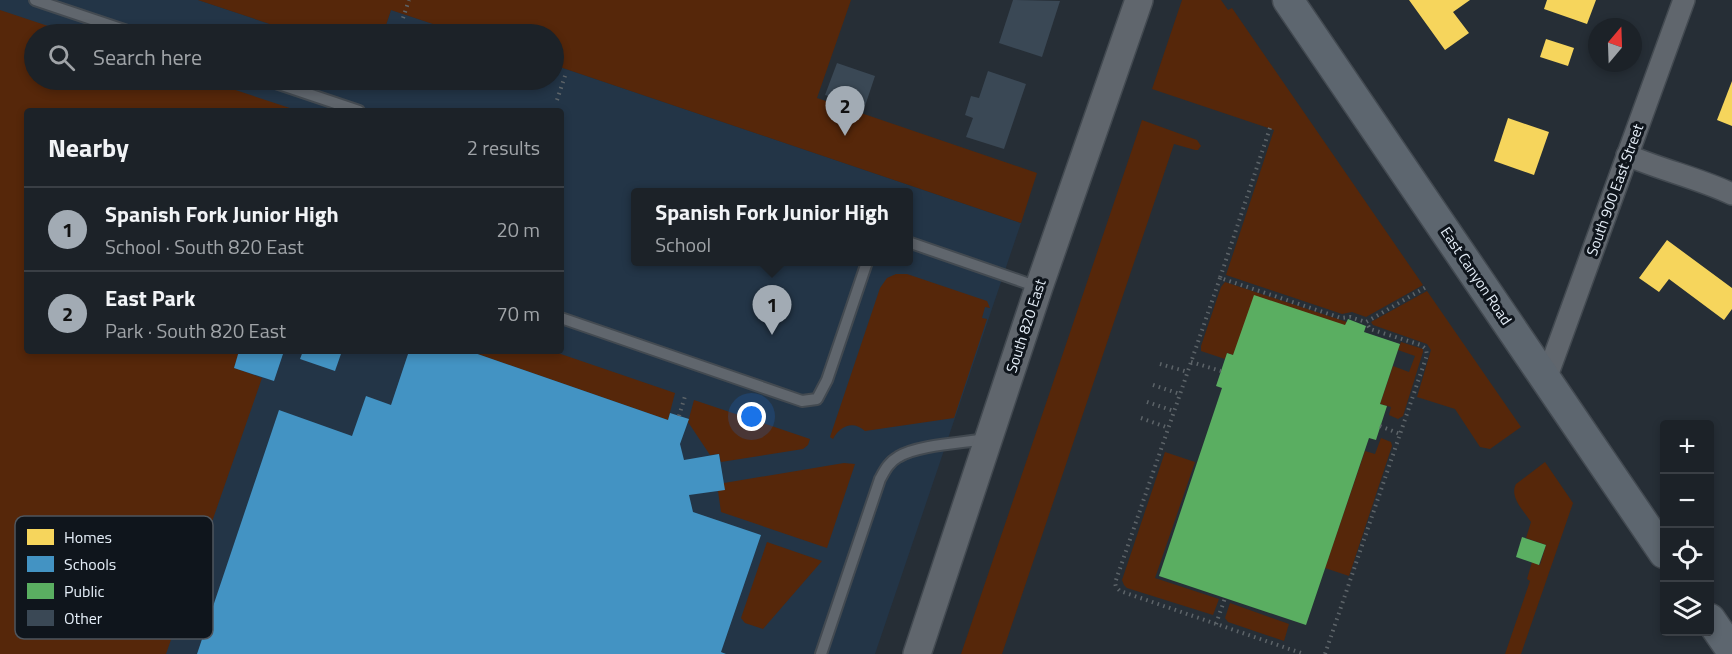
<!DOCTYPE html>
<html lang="en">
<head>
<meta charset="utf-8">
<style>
	body { margin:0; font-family:"Titillium Web",sans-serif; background:#252a30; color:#f1f3f6 }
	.controls { position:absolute; right:18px; bottom:18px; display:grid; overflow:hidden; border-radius:6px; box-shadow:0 3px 9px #0003 }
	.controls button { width:54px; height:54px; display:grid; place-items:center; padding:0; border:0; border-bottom:2px solid #3a3f45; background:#1c2228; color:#f1f3f6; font:30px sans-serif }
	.compass { position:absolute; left:1588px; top:18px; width:54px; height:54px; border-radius:50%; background:#1c2228; box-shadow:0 3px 9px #0003; rotate:19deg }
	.you { position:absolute; left:752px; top:417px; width:21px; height:21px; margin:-15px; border:4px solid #fff; border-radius:50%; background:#1a73e8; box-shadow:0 0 0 9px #1a73e833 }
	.badge { display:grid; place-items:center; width:39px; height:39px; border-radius:50%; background:#a2abb4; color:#111; font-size:20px; font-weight:700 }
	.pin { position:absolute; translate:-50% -50px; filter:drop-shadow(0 2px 3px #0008) }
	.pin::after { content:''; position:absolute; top:32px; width:21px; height:18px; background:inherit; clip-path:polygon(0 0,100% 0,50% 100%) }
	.popup { position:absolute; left:631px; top:188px; width:282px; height:78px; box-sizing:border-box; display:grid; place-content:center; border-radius:6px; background:#1c2228; filter:drop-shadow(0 2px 4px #0005); font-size:20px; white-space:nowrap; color:#a0a4a8 }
	.popup b { font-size:22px; color:#f1f3f6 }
	.popup::after { content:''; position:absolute; left:50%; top:100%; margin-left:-12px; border:12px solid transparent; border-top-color:#1c2228 }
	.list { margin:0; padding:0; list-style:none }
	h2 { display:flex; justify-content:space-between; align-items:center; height:78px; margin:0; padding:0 24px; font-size:26px }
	h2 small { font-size:20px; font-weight:400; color:#a0a4a8 }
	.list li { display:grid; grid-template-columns:39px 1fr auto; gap:18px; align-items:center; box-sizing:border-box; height:84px; padding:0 24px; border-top:2px solid #3a3f45 }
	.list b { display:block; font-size:22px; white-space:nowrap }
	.list p { margin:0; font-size:20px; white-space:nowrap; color:#a0a4a8 }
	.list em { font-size:20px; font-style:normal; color:#a0a4a8 }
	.icon { flex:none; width:33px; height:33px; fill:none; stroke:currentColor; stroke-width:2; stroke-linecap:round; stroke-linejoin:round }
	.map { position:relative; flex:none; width:1732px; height:654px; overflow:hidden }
	.search { position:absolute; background:#1c2228; box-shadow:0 3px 9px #0003; left:24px; top:24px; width:540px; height:66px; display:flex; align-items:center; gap:15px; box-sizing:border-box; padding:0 21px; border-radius:33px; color:#a0a4a8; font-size:22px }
	.panel { position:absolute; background:#1c2228; box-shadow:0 3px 9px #0003; left:24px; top:108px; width:540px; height:246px; border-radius:6px }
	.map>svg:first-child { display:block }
</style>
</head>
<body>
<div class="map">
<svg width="1732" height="654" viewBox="0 0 1732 654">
	<rect width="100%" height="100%" fill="#262e36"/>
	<g fill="#233547" fill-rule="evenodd">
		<path d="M0,0h198l102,34h-266v46h520v-15l467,158 -146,431h-875zM27,111h534v240h-534zM636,192h272v70h-272z"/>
		<path d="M391,10l72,24h-80z"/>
	</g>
	<g fill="#56270a">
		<path d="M198,0h653l-34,98 220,75 -16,50 -467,-158v-31h-91l-72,-24 -8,24h-83z"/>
		<path d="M1182,0h39l7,10 4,-2 191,277 -57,32 -14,-5 -10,2 -116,-39 48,-145 -122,-41z"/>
		<path d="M0,10l72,24h-38v46h171l94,31h-272v240h212l-5,17 28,10 -96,276h-166z"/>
		<path d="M1142,120l55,20 4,6 -3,4h-3l-21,-6 -172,510h-41z"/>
		<path d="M896,274h11l80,27 3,7 -5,-1 -3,11 5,1 -33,99 -89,13c-12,-11 -25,-5 -32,8l-3,-2 50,-149 7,-10z"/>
		<path d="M1225,282l122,40 -2,3 -112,30 -6,-2 -2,6 -24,-8v-5l20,-59z"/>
		<path d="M1427,291l94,136 -31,22 -10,-2 -25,-38 -38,-12 14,-47 -4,-6 -54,-19 -2,-3z"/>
		<path d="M1401,342l19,6 3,1v3l-20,64 -5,3 -9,-4 2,-8 -11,-3 13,-38 16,6 6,-16 -17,-6z"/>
		<path d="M469,351h83l123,42 -7,27z"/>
		<path d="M694,400l116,39 -2,6 -5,4 -82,13 -2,-8 -9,1 -22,-33z"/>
		<path d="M1381,438l10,4 1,4 -43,130 -24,-8 40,-117 10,3z"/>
		<path d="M1165,452l30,10 -40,116 64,21 -6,16 -86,-27 -3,-3 -2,-5z"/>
		<path d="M1545,462l28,41 -52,151h-16l25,-73 -3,-2 5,-17 8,3 6,-20 -20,-7 5,-16c-7,-11 -22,-25 -15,-38z"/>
		<path d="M844,463l11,1 -28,84 -106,-36 -3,-21 6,-8z"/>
		<path d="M767,542l55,19 -59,68 -18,-6 -4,-5z"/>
		<path d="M1230,603l59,21 -5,17 -56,-19 -3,-4z"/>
	</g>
	<g fill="#f6d55c">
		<path d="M1409,0h61l-17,12 16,21 -24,17z"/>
		<path d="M1547,0h49l-9,24 -43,-15z"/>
		<path d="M1546,39l28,9 -6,18 -28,-9z"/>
		<path d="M1732,81v45l-15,-6z"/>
		<path d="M1508,118l41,14 -15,43 -40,-14z"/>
		<path d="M1667,240l65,48v21l-8,11 -55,-41 -10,13 -20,-14z"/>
	</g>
	<g fill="#4393c3">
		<path d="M239,351h45l-10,30 -40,-13z"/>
		<path d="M303,351h39l-7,20 -35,-12z"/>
		<path d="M409,351h60l199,69 2,-7 19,6 -9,25 4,16 35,-6 6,36 -36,5 4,17 68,23 -40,117 5,2h-529l82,-244 73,26 14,-40 25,9z"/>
	</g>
	<g fill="#5aae61">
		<path d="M1254,295l91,30 3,-6 18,7 -2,6 36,12 -20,60 7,2 -11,34 -7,-2 -63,187 -147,-49 63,-188 -6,-2 11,-33 6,2z"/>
		<path d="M1522,537l24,8 -7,20 -23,-8z"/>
	</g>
	<g fill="#3a4855">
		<path d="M1013,0l47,1 -18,56 -43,-14z"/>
		<path d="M837,63l38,13 -11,33 -39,-14z"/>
		<path d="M988,71l38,13 -22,65 -38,-12 7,-19 -8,-3 6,-19 8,2z"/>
	</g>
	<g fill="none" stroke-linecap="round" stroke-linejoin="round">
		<defs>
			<g id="service">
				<path d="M35,0l101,34"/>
				<path d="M267,80l92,31"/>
				<path d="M908,242l130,45"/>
				<path d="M561,318l241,83 15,-2 10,-19 40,-118"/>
				<path d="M821,654l59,-175c5,-9 9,-17 18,-22 19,-12 64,-14 88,-18"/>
			</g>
			<g id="minor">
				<path d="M1627,155c34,15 71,23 105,39"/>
				<path d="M1546,379l138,-379"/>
			</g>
			<path id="tertiary" d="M917,654l122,-367 100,-287"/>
			<g id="secondary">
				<path d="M1288,0l376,553"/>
				<path d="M1710,619l22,32"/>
			</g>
		</defs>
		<use href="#service" stroke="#434a51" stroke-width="14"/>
		<use href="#minor" stroke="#434a51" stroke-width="24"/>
		<use href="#tertiary" stroke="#434a51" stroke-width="30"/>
		<use href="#secondary" stroke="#434a51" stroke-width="33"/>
		<g stroke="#5d6469" stroke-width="4" stroke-dasharray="1.5 4.5" stroke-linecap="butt">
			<path d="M403,18l6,-18"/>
			<path d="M557,100l9,-27"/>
			<path d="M1270,128l-50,150 121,40 9,-1 16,5 62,-36"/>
			<path d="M1220,278l-105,305 1,4 4,4 184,63"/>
			<path d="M1191,362l30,9"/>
			<path d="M1160,364l28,8"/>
			<path d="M1153,385l27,9"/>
			<path d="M1147,402l27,9"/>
			<path d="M679,416l7,-23"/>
			<path d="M1141,418l28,10"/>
			<path d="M1380,426l20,8"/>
			<path d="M1216,624l9,-26"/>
			<path d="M1325,654l102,-299 -1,-6 -5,-4 -51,-16 -4,-7"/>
		</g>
		<use href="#service" stroke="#60666d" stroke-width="10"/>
		<use href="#minor" stroke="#60666d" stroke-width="21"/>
		<use href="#tertiary" stroke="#60666d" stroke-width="27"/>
		<use href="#secondary" stroke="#5d666f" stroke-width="30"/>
	</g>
	<g text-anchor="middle" stroke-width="6" stroke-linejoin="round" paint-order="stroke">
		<g font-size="15" fill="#e5eef8" stroke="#0f151c">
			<text transform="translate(1615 190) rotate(-70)" y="5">South 900 East Street</text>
			<text transform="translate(1476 276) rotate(56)" y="5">East Canyon Road</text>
			<text transform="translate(1026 326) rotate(-72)" y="5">South 820 East</text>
		</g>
	</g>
	<rect x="15" y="516" width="198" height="123" rx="9" fill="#0f151c" stroke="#4f565e" stroke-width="1.5"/>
	<rect x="27" y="529" width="27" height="16" fill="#f6d55c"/>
	<rect x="27" y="556" width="27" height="16" fill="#4393c3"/>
	<rect x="27" y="583" width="27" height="16" fill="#5aae61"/>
	<rect x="27" y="610" width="27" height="16" fill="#3a4855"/>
	<g font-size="16" fill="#e5eef8">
		<text x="64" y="543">Homes</text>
		<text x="64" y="570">Schools</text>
		<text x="64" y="597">Public</text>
		<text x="64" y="624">Other</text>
	</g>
</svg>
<div class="controls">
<button>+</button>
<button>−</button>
<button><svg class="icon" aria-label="locate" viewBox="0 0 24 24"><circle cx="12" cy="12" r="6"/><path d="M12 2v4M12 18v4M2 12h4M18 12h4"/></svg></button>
<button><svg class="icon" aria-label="layers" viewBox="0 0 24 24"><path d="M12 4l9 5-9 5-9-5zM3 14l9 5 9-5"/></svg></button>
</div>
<svg class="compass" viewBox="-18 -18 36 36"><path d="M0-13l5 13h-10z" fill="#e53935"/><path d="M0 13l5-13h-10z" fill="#a0a4a8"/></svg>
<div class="you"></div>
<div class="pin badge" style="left:772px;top:335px">1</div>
<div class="popup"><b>Spanish Fork Junior High</b>School</div>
<div class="pin badge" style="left:845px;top:136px">2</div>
<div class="search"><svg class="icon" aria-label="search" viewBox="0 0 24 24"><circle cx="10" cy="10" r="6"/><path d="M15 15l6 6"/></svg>Search here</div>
<section class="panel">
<h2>Nearby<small>2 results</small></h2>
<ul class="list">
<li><span class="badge">1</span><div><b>Spanish Fork Junior High</b><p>School · South 820 East</p></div><em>20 m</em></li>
<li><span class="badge">2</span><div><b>East Park</b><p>Park · South 820 East</p></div><em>70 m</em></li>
</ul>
</section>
</div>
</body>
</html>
